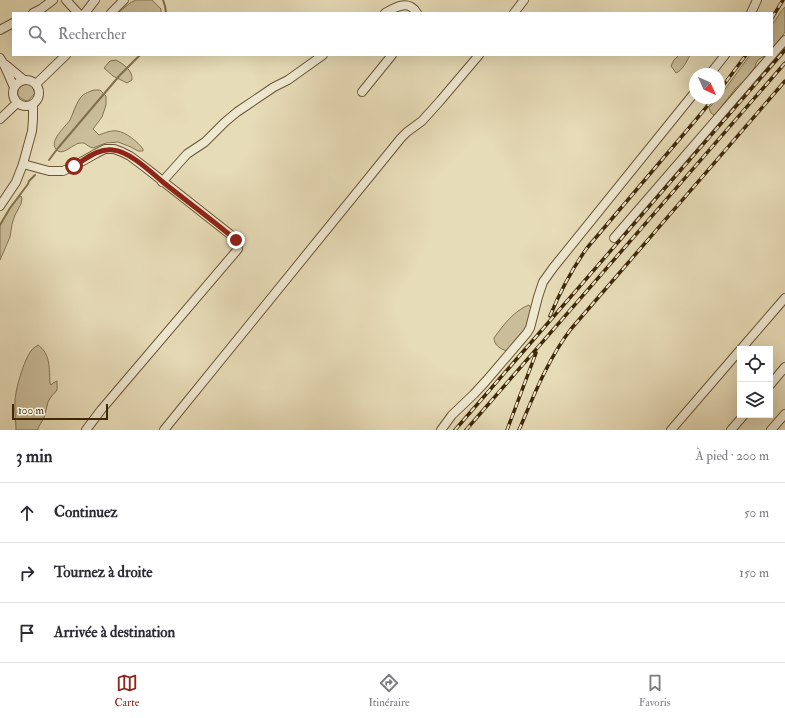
<!DOCTYPE html>
<html lang="fr">
<head>
<meta charset="utf-8">
<style>
	body { margin:0; font-family:"IM FELL Double Pica",serif; background:#f2f2f3; color:#2b2b33 }
	.controls { position:absolute; right:12px; bottom:12px; display:grid; overflow:hidden; border-radius:0px; box-shadow:0 4px 16px #0002 }
	.controls button { width:36px; height:36px; display:grid; place-items:center; padding:0; border:0; border-bottom:1px solid #e1e1e2; background:#fff; color:#2b2b33; font:20px sans-serif }
	.compass { position:absolute; left:689px; top:68px; width:36px; height:36px; border-radius:50%; background:#fff; box-shadow:0 4px 16px #0002; rotate:135deg }
	.scale { position:absolute; left:12px; bottom:10px; width:96px; box-sizing:border-box; padding-left:4px; border:2px solid #3f2907; border-top:0; font-size:11px; line-height:14px; white-space:nowrap; color:#3f2907; -webkit-text-stroke:3px #efe8d1; paint-order:stroke }
	.stop { position:absolute; width:12px; height:12px; margin:-9px; border:3px solid #8f2418; border-radius:50%; background:#fff }
	.stop.end { background:#8f2418; border-color:#fff; box-shadow:0 1px 4px #0008 }
	.list { margin:0; padding:0; list-style:none }
	h2 { display:flex; justify-content:space-between; align-items:center; height:52px; margin:0; padding:0 16px; font-size:17px }
	h2 small { font-size:13px; font-weight:400; color:#7c7c81 }
	.list li { display:grid; grid-template-columns:26px 1fr auto; gap:12px; align-items:center; box-sizing:border-box; height:60px; padding:0 16px; border-top:1px solid #e1e1e2 }
	.list b { display:block; font-size:15px; white-space:nowrap }
	.list em { font-size:13px; font-style:normal; color:#7c7c81 }
	.icon { flex:none; width:22px; height:22px; fill:none; stroke:currentColor; stroke-width:2; stroke-linecap:round; stroke-linejoin:round }
	.map { position:relative; flex:none; width:785px; height:430px; overflow:hidden }
	.search { position:absolute; background:#fff; box-shadow:0 4px 16px #0002; left:12px; right:12px; top:12px; height:44px; display:flex; align-items:center; gap:10px; box-sizing:border-box; padding:0 14px; border-radius:0px; color:#7c7c81; font-size:15px }
	.sheet { height:232px; background:#fff }
	nav { display:flex; justify-content:space-around; align-items:center; box-sizing:border-box; height:56px; border-top:1px solid #e1e1e2; background:#fff; font-size:11px; color:#7c7c81 }
	nav a { display:grid; justify-items:center; gap:2px }
	nav .on { color:#8f2418 }
	.map>svg:first-child { display:block }
</style>
</head>
<body>
<div class="map">
<svg width="785" height="430" viewBox="0 0 785 430">
	<rect width="100%" height="100%" fill="#e7dcb8"/>
	<filter id="stains"><feTurbulence type="fractalNoise" baseFrequency=".005" numOctaves="4"/><feColorMatrix values="0 0 0 0 .2 0 0 0 0 .09 0 0 0 0 .02 0 0 0 .5 -.17"/></filter>
	<radialGradient id="worn" r=".72"><stop offset=".6" stop-color="#630" stop-opacity="0"/><stop offset="1" stop-color="#630" stop-opacity=".3"/></radialGradient>
	<g fill="#cabe9a" stroke="#847450">
		<path d="M136,0h16l9,9v4h-43l12,-10z"/>
		<path d="M785,7v25l-13,19v-26l11,-16z"/>
		<path d="M679,55h11c-3,6 -8,16 -14,18l-5,-7 3,-6z"/>
		<path d="M750,55h17l-8,4 -3,4 -1,4 -10,13 -9,8 -15,19 -3,6 -4,2 -3,-2 -2,-5 11,-12z"/>
		<path d="M116,60c7,4 17,10 16,20l-5,3 -14,-7 -9,-8 6,-7z"/>
		<path d="M27,84l5,2 3,7 -7,8c-13,-2 -14,-14 -1,-17z"/>
		<path d="M94,90h6l6,6v9l-4,12 -9,12 6,6c5,-2 13,-5 18,-4 9,1 21,11 26,18v2h-5l-7,-4 -13,-5 -12,1 -13,5 -3,-1 -6,-4c-3,0 -7,0 -9,2 -5,2 -11,9 -17,6 -12,-8 8,-25 12,-31 3,-6 5,-14 9,-20 3,-6 9,-8 15,-10z"/>
		<path d="M21,196l1,2 -1,6 -6,11 -3,9 -2,13 -10,23v-35l10,-17 7,-9z"/>
		<path d="M529,305l2,3 -1,18 -22,25c-7,-1 -14,-6 -14,-13 9,-13 21,-28 35,-33z"/>
		<path d="M38,345c13,9 11,24 12,38l1,2 2,-2 4,-2v9l-6,7 -3,5 -4,16 -6,10v2h-22c0,-9 -2,-19 -1,-28 0,-12 9,-42 16,-51 2,-3 4,-4 7,-6z"/>
	</g>
	<g fill="none" stroke-linecap="round" stroke-linejoin="round">
		<g stroke="#82704d" stroke-width="2">
			<path d="M163,0l2,6 1,7"/>
			<path d="M49,160l9,-12 62,-73 20,-20"/>
			<path d="M0,225l10,-17 18,-24 1,-3 6,-6"/>
		</g>
		<defs>
			<g id="minor">
				<path d="M66,0l12,13"/>
				<path d="M33,13l8,-4 12,-9"/>
				<path d="M85,13l10,-13"/>
				<path d="M111,13l13,-13"/>
				<path d="M385,13c12,-7 24,-13 32,0"/>
				<path d="M514,13l10,-13"/>
				<path d="M751,13l6,-13"/>
				<path d="M0,30l13,-7"/>
				<path d="M0,58c6,9 9,19 14,29"/>
				<path d="M6,65l18,15"/>
				<path d="M710,74l15,-19"/>
				<circle cx="26" cy="93" r="13"/>
				<path d="M36,84l30,-29"/>
				<path d="M362,92l30,-37"/>
				<path d="M0,119l17,-16"/>
				<path d="M23,164l26,7h14l11,-5 23,-13 8,-4h9l8,3 8,4 16,12 90,71 2,10 -137,161 -15,20"/>
				<path d="M162,182l25,-28 18,-12 20,-20 12,-10 37,-25 14,-7 35,-25"/>
				<path d="M0,206l16,-24 7,-18 9,-33 1,-12v-14"/>
				<path d="M614,238l171,-198"/>
				<path d="M741,349l44,-51"/>
				<path d="M770,385l15,-18"/>
				<path d="M164,430l237,-292 6,-6 15,-11 18,-20 39,-46"/>
				<path d="M441,430l11,-15 22,-21 12,-13 41,-48 3,-5 8,-31 5,-15 10,-14 142,-176"/>
				<path d="M671,430l69,-80"/>
				<path d="M731,430l13,-15"/>
				<path d="M771,430l14,-16"/>
			</g>
		</defs>
		<use href="#minor" stroke="#695633" stroke-width="10"/>
		<use href="#minor" stroke="#efe8d1" stroke-width="8"/>
		<defs>
			<g id="rail">
				<path d="M772,18l11,-18"/>
				<path d="M719,91l27,-36"/>
				<path d="M550,316c10,-24 22,-47 37,-68l107,-126 20,-24"/>
				<path d="M455,430l330,-380"/>
				<path d="M466,430l319,-367"/>
				<path d="M507,430l29,-77"/>
				<path d="M519,430c15,-35 29,-71 52,-101l214,-248"/>
			</g>
		</defs>
		<use href="#rail" stroke="#3f2907" stroke-width="3.5"/>
		<use href="#rail" stroke="#efe8d1" stroke-width="2" stroke-dasharray="6" stroke-linecap="butt"/>
	</g>
	<g fill="none" stroke-linecap="round" stroke-linejoin="round">
		<path stroke="#8f2418" stroke-width="5" d="M74,166c12,-7 24,-18 39,-16 16,1 38,22 51,33 24,19 48,37 72,57"/>
	</g>
	<rect width="100%" height="100%" filter="url(#stains)"/>
	<rect width="100%" height="100%" fill="url(#worn)"/>
</svg>
<div class="controls">
<button><svg class="icon" aria-label="locate" viewBox="0 0 24 24"><circle cx="12" cy="12" r="6"/><path d="M12 2v4M12 18v4M2 12h4M18 12h4"/></svg></button>
<button><svg class="icon" aria-label="layers" viewBox="0 0 24 24"><path d="M12 4l9 5-9 5-9-5zM3 14l9 5 9-5"/></svg></button>
</div>
<svg class="compass" viewBox="-18 -18 36 36"><path d="M0-13l5 13h-10z" fill="#e53935"/><path d="M0 13l5-13h-10z" fill="#7c7c81"/></svg>
<div class="scale">100 m</div>
<div class="stop" style="left:74px;top:166px"></div>
<div class="stop end" style="left:236px;top:240px"></div>
<div class="search"><svg class="icon" aria-label="search" viewBox="0 0 24 24"><circle cx="10" cy="10" r="6"/><path d="M15 15l6 6"/></svg>Rechercher</div>
</div>
<section class="sheet">
<h2>3 min<small>À pied · 200 m</small></h2>
<ul class="list">
<li><svg class="icon" aria-label="ahead" viewBox="0 0 24 24"><path d="M12 20V5M6 11l6-6 6 6"/></svg><div><b>Continuez</b></div><em>50 m</em></li>
<li><svg class="icon" aria-label="right" viewBox="0 0 24 24"><path d="M7 20v-9h11M14 6l5 5-5 5"/></svg><div><b>Tournez à droite</b></div><em>150 m</em></li>
<li><svg class="icon" aria-label="arrive" viewBox="0 0 24 24"><path d="M6 21V4h12l-3 4 3 4H6"/></svg><div><b>Arrivée à destination</b></div></li>
</ul>
</section>
<nav>
<a class="on"><svg class="icon" aria-label="map" viewBox="0 0 24 24"><path d="M3 6l6-2 6 2 6-2v14l-6 2-6-2-6 2zM9 4v14M15 6v14"/></svg>Carte</a>
<a><svg class="icon" aria-label="directions" viewBox="0 0 24 24"><path d="M12 3l9 9-9 9-9-9zM9 14v-3h6M13 9l2 2-2 2"/></svg>Itinéraire</a>
<a><svg class="icon" aria-label="saved" viewBox="0 0 24 24"><path d="M7 4h10v16l-5-4-5 4z"/></svg>Favoris</a>
</nav>
</body>
</html>
